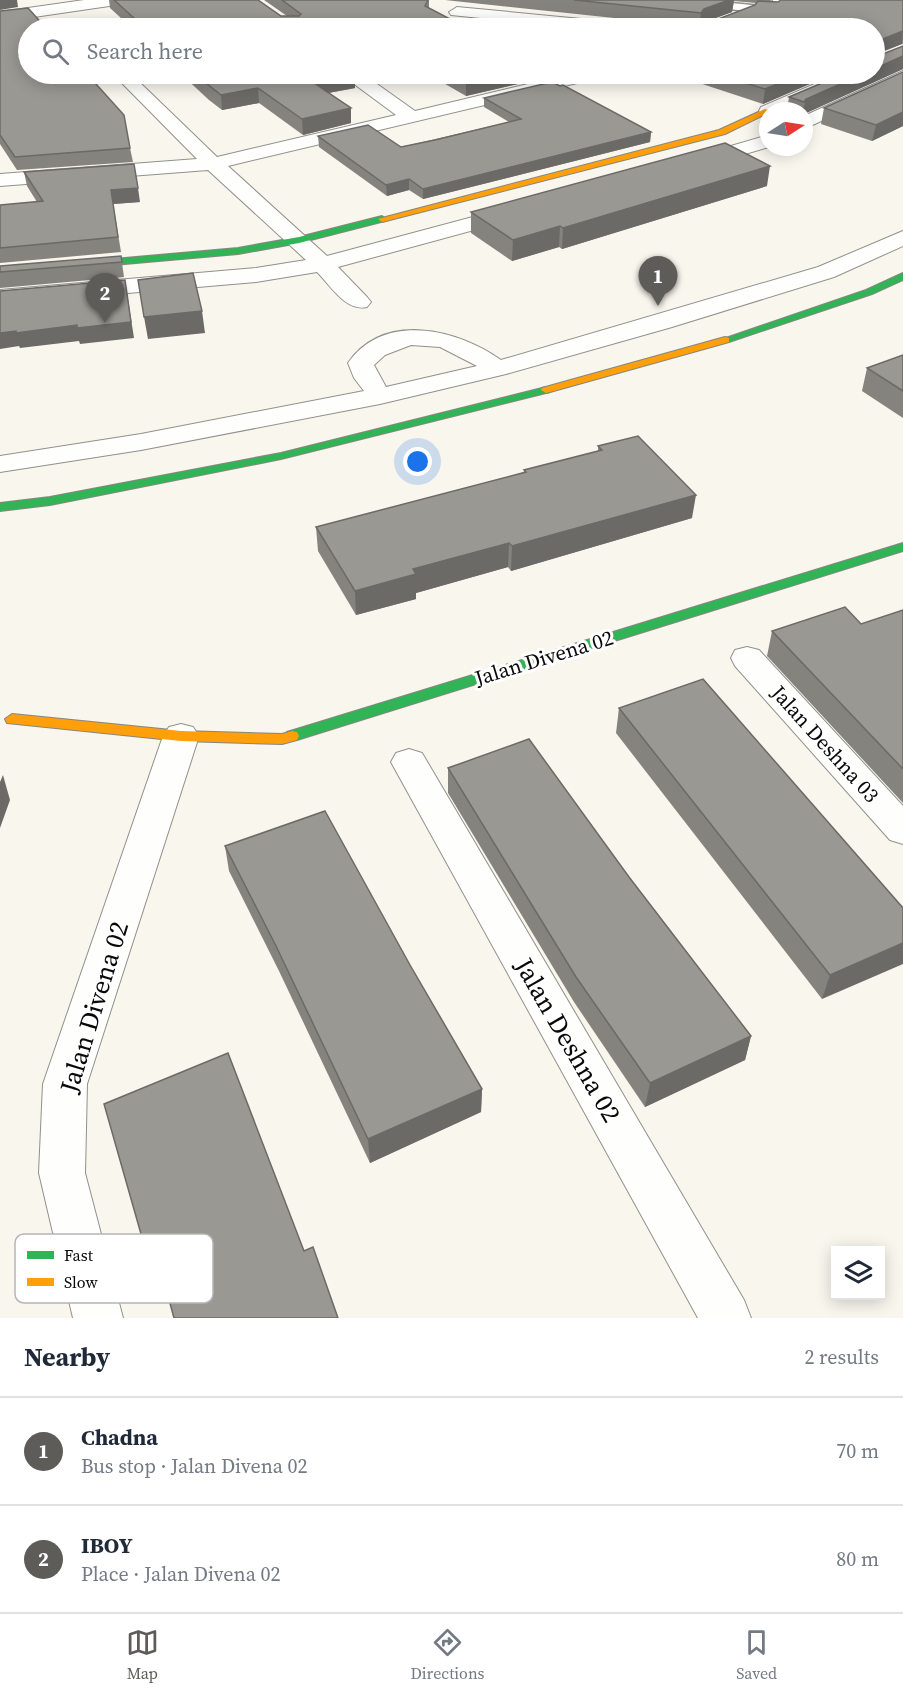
<!DOCTYPE html>
<html lang="en">
<head>
<meta charset="utf-8">
<style>
	body { margin:0; font-family:"Source Serif 4",serif; background:#f2f2f3; color:#1f2937 }
	.controls { position:absolute; right:18px; bottom:18px; display:grid; overflow:hidden; border-radius:0px; box-shadow:0 3px 15px #0003 }
	.controls button { width:54px; height:54px; display:grid; place-items:center; padding:0; border:0; border-bottom:2px solid #e0e1e3; background:#fff; color:#1f2937; font:30px sans-serif }
	.compass { position:absolute; left:759px; top:102px; width:54px; height:54px; border-radius:50%; background:#fff; box-shadow:0 3px 15px #0003; rotate:78deg }
	.you { position:absolute; left:418px; top:462px; width:21px; height:21px; margin:-15px; border:4px solid #fff; border-radius:50%; background:#1a73e8; box-shadow:0 0 0 9px #1a73e833 }
	.badge { display:grid; place-items:center; width:39px; height:39px; border-radius:50%; background:#5d5c59; color:#fff; font-size:20px; font-weight:700 }
	.pin { position:absolute; translate:-50% -50px; filter:drop-shadow(0 2px 3px #0008) }
	.pin::after { content:''; position:absolute; top:32px; width:21px; height:18px; background:inherit; clip-path:polygon(0 0,100% 0,50% 100%) }
	.list { margin:0; padding:0; list-style:none }
	h2 { display:flex; justify-content:space-between; align-items:center; height:78px; margin:0; padding:0 24px; font-size:26px }
	h2 small { font-size:20px; font-weight:400; color:#747a83 }
	.list li { display:grid; grid-template-columns:39px 1fr auto; gap:18px; align-items:center; box-sizing:border-box; height:108px; padding:0 24px; border-top:2px solid #e0e1e3 }
	.list b { display:block; font-size:22px; white-space:nowrap }
	.list p { margin:0; font-size:20px; white-space:nowrap; color:#747a83 }
	.list em { font-size:20px; font-style:normal; color:#747a83 }
	.icon { flex:none; width:33px; height:33px; fill:none; stroke:currentColor; stroke-width:2; stroke-linecap:round; stroke-linejoin:round }
	.map { position:relative; flex:none; width:903px; height:1318px; overflow:hidden }
	.search { position:absolute; background:#fff; box-shadow:0 3px 15px #0003; left:18px; right:18px; top:18px; height:66px; display:flex; align-items:center; gap:15px; box-sizing:border-box; padding:0 21px; border-radius:33px; color:#747a83; font-size:22px }
	.sheet { height:294px; background:#fff }
	nav { display:flex; justify-content:space-around; align-items:center; box-sizing:border-box; height:84px; border-top:2px solid #e0e1e3; background:#fff; font-size:16px; color:#747a83 }
	nav a { display:grid; justify-items:center; gap:3px }
	nav .on { color:#5d5c59 }
	.map>svg:first-child { display:block }
</style>
</head>
<body>
<div class="map">
<svg width="903" height="1318" viewBox="0 0 903 1318">
	<rect width="100%" height="100%" fill="#f8f6ed"/>
	<g fill="none" stroke-linecap="round" stroke-linejoin="round">
		<defs>
			<path id="lane" d="M666,0h36l69,7 2,-7h10l-3,11 -5,3 -104,-11z"/>
			<g id="street">
				<path d="M84,0h40l-8,5 -116,17v-10z"/>
				<path d="M457,7l166,16 8,5h-54l-126,-13 -2,-3z"/>
				<path d="M903,71v12l-99,46v-13z"/>
				<path d="M113,74h18l86,83 179,-42 -50,-37 -2,-4h19l52,37 155,-37h26l-3,4 -16,5 -349,83 99,90 187,-50 8,1 3,5 -3,5 -184,50 29,30 4,5 -4,5c-21,5 -36,-21 -50,-35l-61,10 -256,22v-14l256,-22 50,-8 -98,-90 -208,16v-12l197,-15z"/>
				<path d="M838,74h23l-3,4 -75,33h-15v6l-7,-2 -2,-4 2,-4z"/>
				<path d="M768,135l1,12 -72,21 -7,-2 -3,-4 3,-4z"/>
				<path d="M903,231v15l-69,31 -162,50 -166,47 -126,30 -239,46 -141,22v-16l141,-22 223,-43 -10,-13 -6,-15c36,-52 110,-34 153,-3l317,-93zM411,345l29,2 37,19 -91,21 -12,-22 11,-10z"/>
				<path d="M747,647l12,3 144,156v38l-13,-4 -155,-174 -4,-8 4,-8z"/>
				<path d="M181,724l12,3 6,9 -112,348 -2,89 38,145h-50l-34,-145 4,-89 120,-348 6,-9z"/>
				<path d="M409,749l13,4 322,547 7,18h-53l-307,-556 5,-9z"/>
			</g>
			<g id="fast">
				<path d="M382,216l4,3 -1,2 -86,22 -61,11 -238,21v-6l238,-21 61,-11z"/>
				<path d="M903,273v7l-31,14 -143,48h-8l-1,-2 146,-50z"/>
				<path d="M546,387l4,1v4l-269,67 -231,46 -50,6v-8l50,-6 231,-44z"/>
				<path d="M903,543v8l-606,189h-10l-2,-4 2,-4z"/>
			</g>
			<g id="slow">
				<path d="M765,109l7,2 -47,23 -343,88 -4,-3 341,-89z"/>
				<path d="M725,337l4,1v4l-179,50 -4,1 -5,-3 1,-2z"/>
				<path d="M12,714l169,17 101,3 10,-3 5,1 2,4 -2,4 -15,4 -101,-3 -174,-18 -2,-4z"/>
			</g>
		</defs>
		<use href="#lane" stroke="#91908c" stroke-width="3"/>
		<use href="#street" stroke="#91908c" stroke-width="2"/>
		<use href="#fast" stroke="#878682" stroke-width="2"/>
		<use href="#slow" stroke="#878682" stroke-width="2"/>
		<use href="#lane" fill="#fefefc" fill-rule="evenodd"/>
		<use href="#street" fill="#fefefc" fill-rule="evenodd"/>
		<use href="#fast" fill="#30b455" fill-rule="evenodd"/>
		<use href="#slow" fill="#ff9f0a" fill-rule="evenodd"/>
	</g>
	<g fill="#84837e">
		<path d="M109,0h149l23,16h6l-23,-16h165v8l38,20h-335l-22,-20z"/>
		<path d="M445,0h326l-1,2h8l3,-2h122v44h-1l-26,10 2,2 25,-10v23l-99,45v-3h-17l2,-14 54,-23h31v-46h-179l60,-23 1,-2 -22,-2 -2,11 -30,11 -3,4z"/>
		<path d="M0,11l130,137 3,14 -116,8 -17,-26z"/>
		<path d="M903,72v54l-31,15 -51,-17 3,-16z"/>
		<path d="M181,74h174v14l-27,5 23,15v15l-48,12 -44,-32 -37,7 -13,-10z"/>
		<path d="M366,74h169v6l-69,16 -38,-22 -48,9z"/>
		<path d="M672,74h161l-70,30z"/>
		<path d="M560,86l91,46 -1,10 -227,57 -14,-9 -22,6 -68,-49 -1,-11 83,11 108,-25 -25,-15v-9z"/>
		<path d="M24,172l116,30 -27,2 8,48 -121,11v-58l37,-3 -10,-16z"/>
		<path d="M767,186l-205,63 -3,-2 -47,14 -41,-28v-21z"/>
		<path d="M121,256l3,21 -124,11v-22z"/>
		<path d="M903,355v63l-41,-27 5,-23z"/>
		<path d="M598,446l94,72 -181,53 -3,-4 -92,26v6l-60,16 -38,-64 -2,-24 208,-54v-3l74,-19z"/>
		<path d="M903,610v193l-136,-147 5,-25 89,-7z"/>
		<path d="M619,708l284,200 -81,91 -206,-266z"/>
		<path d="M448,768l181,109 122,159 -6,24 -100,47 -71,-105 -126,-209z"/>
		<path d="M225,846l257,243 -1,23 -111,51 -91,-192 -50,-100z"/>
	</g>
	<g fill="#6c6a67">
		<path d="M0,0h17l1,7 -18,3z"/>
		<path d="M729,0h5l-2,12 -30,11 -3,4 2,-14 3,-4z"/>
		<path d="M903,31l-1,13 -28,11 1,-13z"/>
		<path d="M903,56v13l-99,45v-3h-1l3,-12 57,-25h11v-5z"/>
		<path d="M352,74h3v14l-43,8 -1,-15z"/>
		<path d="M379,74h49l-48,9z"/>
		<path d="M501,74h34v6l-69,16v-14z"/>
		<path d="M802,74h31l-70,30 2,-15z"/>
		<path d="M258,88l1,15 -37,7 -1,-15z"/>
		<path d="M351,108v15l-48,12 -1,-16z"/>
		<path d="M903,112v14l-31,15 4,-16z"/>
		<path d="M651,132l-1,10 -227,57v-10z"/>
		<path d="M770,166l-3,20 -205,63 1,-21z"/>
		<path d="M409,179v11l-22,6 -1,-11z"/>
		<path d="M138,188l2,14 -27,2 8,48 -10,-62z"/>
		<path d="M560,226l-1,21 -47,14 1,-21z"/>
		<path d="M125,280l9,58 -54,6 -1,-3 -59,7 -1,-2 -19,3v-16z"/>
		<path d="M202,311l3,22 -57,6 -4,-22z"/>
		<path d="M696,495l-4,23 -181,53 1,-25z"/>
		<path d="M509,543l-1,24 -92,26v6l-60,16 -1,-24 58,-22z"/>
		<path d="M3,775l7,25 -10,28v-46z"/>
		<path d="M903,943v21l-81,35 8,-24z"/>
		<path d="M751,1036l-6,24 -100,47 5,-24z"/>
		<path d="M482,1089l-1,23 -111,51 -2,-24z"/>
		<path d="M156,1252l7,22 -9,4 -7,-23z"/>
	</g>
	<g fill="#9a9893" stroke="#6c6a67" stroke-width="1.5">
		<path d="M114,0h144l23,16h18l2,-2 -19,-14h146l-3,6 42,22h-322z"/>
		<path d="M574,0h155l-25,9 -3,4z"/>
		<path d="M781,0h122v31l-28,11v12l3,2 25,-10v10l-29,13v-41h-179l60,-23 3,-4 20,1z"/>
		<path d="M28,8l18,20h-18v46h59l37,41 6,33 -115,9 -15,-22v-124z"/>
		<path d="M903,72v40l-27,13 -52,-17z"/>
		<path d="M195,74h157l-41,7 40,27 -49,11 -44,-31 -37,7z"/>
		<path d="M452,74h49l-35,8z"/>
		<path d="M717,74h85l-37,15z"/>
		<path d="M843,74h20l-57,25 -2,3 -15,-5z"/>
		<path d="M552,82l8,4 3,-1 88,47 -228,57 -14,-10 -23,6 -68,-49 50,-11 33,22 34,-7 86,-21 -37,-21z"/>
		<path d="M725,143l45,23 -207,62 -3,-2 -47,14 -42,-28z"/>
		<path d="M134,164l4,24 -27,2 7,47 -118,11v-43l43,-4 -19,-29z"/>
		<path d="M121,256l1,6 -122,10v-6z"/>
		<path d="M193,273l9,38 -58,6 -6,-37z"/>
		<path d="M125,280l6,42 -54,6v-3l-61,8v-2l-16,2v-42z"/>
		<path d="M903,355v36l-36,-23z"/>
		<path d="M638,436l58,59 -184,51 -3,-3 -96,26 3,5 -61,17 -39,-64 210,-55 -2,-2 78,-20 -4,-4z"/>
		<path d="M845,607l16,17 42,-14v159l-131,-138z"/>
		<path d="M703,679l200,229v35l-73,32 -211,-267z"/>
		<path d="M529,739l100,138 122,159 -101,47 -74,-106 -128,-209z"/>
		<path d="M325,811l85,154 72,124 -114,50 -92,-193 -51,-100z"/>
		<path d="M228,1053l76,198 9,-4 25,71h-164l-18,-66 -9,3 -43,-151z"/>
	</g>
	<g text-anchor="middle" stroke-width="6" stroke-linejoin="round" paint-order="stroke">
		<g font-size="21" fill="#090909" stroke="#fff">
			<text transform="translate(544 658) rotate(-17)" y="7">Jalan Divena 02</text>
			<text transform="translate(825 744) rotate(48)" y="7">Jalan Deshna 03</text>
		</g>
		<g font-size="26" fill="#090909" stroke="#fff">
			<text transform="translate(94 1007) rotate(-73)" y="9">Jalan Divena 02</text>
			<text transform="translate(568 1040) rotate(60)" y="9">Jalan Deshna 02</text>
		</g>
	</g>
	<rect x="15" y="1234" width="198" height="69" rx="9" fill="#fff" stroke="#b5b5b5" stroke-width="1.5"/>
	<rect x="27" y="1251" width="27" height="8" fill="#30b455"/>
	<rect x="27" y="1278" width="27" height="8" fill="#ff9f0a"/>
	<g font-size="16" fill="#090909">
		<text x="64" y="1261">Fast</text>
		<text x="64" y="1288">Slow</text>
	</g>
</svg>
<div class="controls">
<button><svg class="icon" aria-label="layers" viewBox="0 0 24 24"><path d="M12 4l9 5-9 5-9-5zM3 14l9 5 9-5"/></svg></button>
</div>
<svg class="compass" viewBox="-18 -18 36 36"><path d="M0-13l5 13h-10z" fill="#e53935"/><path d="M0 13l5-13h-10z" fill="#747a83"/></svg>
<div class="you"></div>
<div class="pin badge" style="left:658px;top:306px">1</div>
<div class="pin badge" style="left:105px;top:323px">2</div>
<div class="search"><svg class="icon" aria-label="search" viewBox="0 0 24 24"><circle cx="10" cy="10" r="6"/><path d="M15 15l6 6"/></svg>Search here</div>
</div>
<section class="sheet">
<h2>Nearby<small>2 results</small></h2>
<ul class="list">
<li><span class="badge">1</span><div><b>Chadna</b><p>Bus stop · Jalan Divena 02</p></div><em>70 m</em></li>
<li><span class="badge">2</span><div><b>IBOY</b><p>Place · Jalan Divena 02</p></div><em>80 m</em></li>
</ul>
</section>
<nav>
<a class="on"><svg class="icon" aria-label="map" viewBox="0 0 24 24"><path d="M3 6l6-2 6 2 6-2v14l-6 2-6-2-6 2zM9 4v14M15 6v14"/></svg>Map</a>
<a><svg class="icon" aria-label="directions" viewBox="0 0 24 24"><path d="M12 3l9 9-9 9-9-9zM9 14v-3h6M13 9l2 2-2 2"/></svg>Directions</a>
<a><svg class="icon" aria-label="saved" viewBox="0 0 24 24"><path d="M7 4h10v16l-5-4-5 4z"/></svg>Saved</a>
</nav>
</body>
</html>
